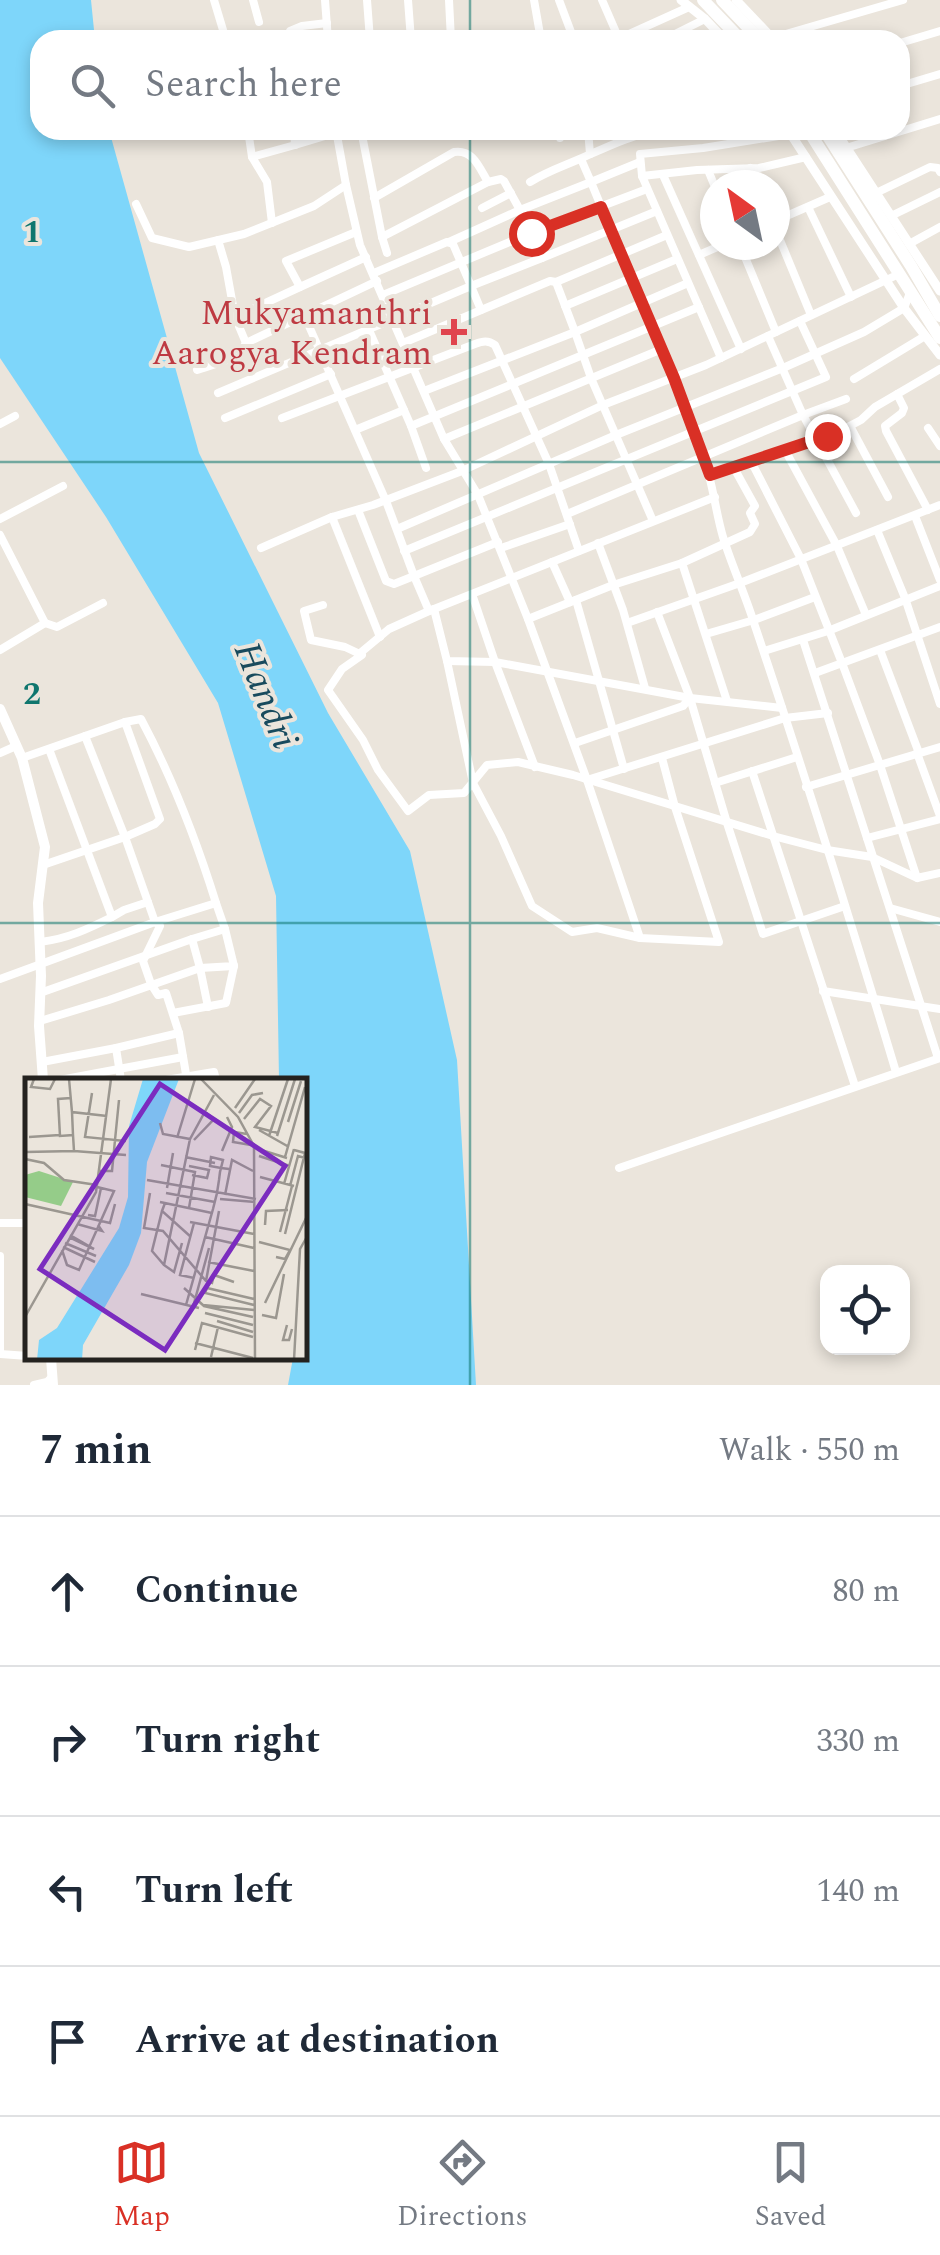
<!DOCTYPE html>
<html lang="en">
<head>
<meta charset="utf-8">
<style>
	body { margin:0; font-family:Spectral,serif; background:#f6f6f7; color:#1f2937 }
	.controls { position:absolute; right:30px; bottom:30px; display:grid; overflow:hidden; border-radius:20px; box-shadow:0 5px 15px #0003 }
	.controls button { width:90px; height:90px; display:grid; place-items:center; padding:0; border:0; border-bottom:2px solid #e0e1e3; background:#fff; color:#1f2937; font:50px sans-serif }
	.compass { position:absolute; left:700px; top:170px; width:90px; height:90px; border-radius:50%; background:#fff; box-shadow:0 5px 15px #0003; rotate:327deg }
	.stop { position:absolute; width:30px; height:30px; margin:-22px; border:8px solid #d93025; border-radius:50%; background:#fff }
	.stop.end { background:#d93025; border-color:#fff; box-shadow:0 2px 10px #0008 }
	.list { margin:0; padding:0; list-style:none }
	h2 { display:flex; justify-content:space-between; align-items:center; height:130px; margin:0; padding:0 40px; font-size:42px }
	h2 small { font-size:32px; font-weight:400; color:#747a83 }
	.list li { display:grid; grid-template-columns:65px 1fr auto; gap:30px; align-items:center; box-sizing:border-box; height:150px; padding:0 40px; border-top:2px solid #e0e1e3 }
	.list b { display:block; font-size:38px; white-space:nowrap }
	.list em { font-size:32px; font-style:normal; color:#747a83 }
	.icon { flex:none; width:55px; height:55px; fill:none; stroke:currentColor; stroke-width:2; stroke-linecap:round; stroke-linejoin:round }
	.map { position:relative; flex:none; width:940px; height:1385px; overflow:hidden }
	.search { position:absolute; background:#fff; box-shadow:0 5px 15px #0003; left:30px; right:30px; top:30px; height:110px; display:flex; align-items:center; gap:25px; box-sizing:border-box; padding:0 35px; border-radius:30px; color:#747a83; font-size:38px }
	.sheet { height:730px; background:#fff }
	nav { display:flex; justify-content:space-around; align-items:center; box-sizing:border-box; height:140px; border-top:2px solid #e0e1e3; background:#fff; font-size:28px; color:#747a83 }
	nav a { display:grid; justify-items:center; gap:5px }
	nav .on { color:#d93025 }
	.map>svg:first-child { display:block }
</style>
</head>
<body>
<div class="map">
<svg width="940" height="1385" viewBox="0 0 940 1385">
	<rect width="100%" height="100%" fill="#ebe5dc"/>
	<path fill="#7ed6fa" d="M0,0h91l4,40h-55v90h69l90,323 129,260 82,138 47,209 19,325h-188l5,-27h12v-278h-26l-3,-184 -58,-193 -112,-186 -106,-159z"/>
	<g fill="none" stroke-linecap="round" stroke-linejoin="round">
		<g stroke="#fff" stroke-width="8">
			<path d="M214,0l12,40"/>
			<path d="M253,0l6,22"/>
			<path d="M325,0l3,40"/>
			<path d="M367,0l3,40"/>
			<path d="M408,0l3,40"/>
			<path d="M449,0l2,40"/>
			<path d="M534,0l7,40"/>
			<path d="M559,0l15,40"/>
			<path d="M602,0l17,39"/>
			<path d="M772,38l131,-38"/>
			<path d="M288,40v-5l2,-4 12,-5 25,-3"/>
			<path d="M616,40l73,-33"/>
			<path d="M663,40l42,-21"/>
			<path d="M900,43l40,-12"/>
			<path d="M900,86l40,-12"/>
			<path d="M248,130l4,27 15,25 5,41"/>
			<path d="M361,130l21,107"/>
			<path d="M559,130l1,8"/>
			<path d="M588,130l2,24"/>
			<path d="M295,145l50,-15"/>
			<path d="M846,148l94,-29"/>
			<path d="M252,157l43,-12 -1,-15"/>
			<path d="M581,159l10,23 49,-20"/>
			<path d="M750,168l7,17"/>
			<path d="M708,170l7,17"/>
			<path d="M663,175l78,174"/>
			<path d="M642,176l55,-6 62,-2 47,-11"/>
			<path d="M530,182c18,-11 34,-16 52,-24 27,-12 49,-23 78,-28"/>
			<path d="M346,185l14,60 84,194 34,56 50,124 59,161 53,158 79,4 -44,-135 -13,-49"/>
			<path d="M876,193l54,-26 8,1 2,4"/>
			<path d="M374,198l80,-46c19,-3 25,15 34,30"/>
			<path d="M136,204l16,34 37,9 55,-13 70,-28 32,-21 -10,-55"/>
			<path d="M808,207l43,90"/>
			<path d="M482,208l29,-15"/>
			<path d="M657,211l-115,47 -22,-48 71,-28c37,91 78,181 112,274 10,26 12,54 20,81 9,29 22,57 31,86 50,149 97,299 142,449"/>
			<path d="M891,216l49,-24"/>
			<path d="M775,221l55,-24"/>
			<path d="M775,228l36,87"/>
			<path d="M356,232l-70,29 14,26 66,-30"/>
			<path d="M218,240l8,27 9,50 65,-30"/>
			<path d="M909,244l31,-17"/>
			<path d="M740,245l36,87"/>
			<path d="M387,253l-5,-16 106,-55 13,-3 3,2 16,29 -71,32"/>
			<path d="M699,255l23,-10"/>
			<path d="M374,273l73,-31 6,2 18,42 71,-28"/>
			<path d="M556,282l111,-47"/>
			<path d="M383,295l148,-62 116,-44"/>
			<path d="M565,306l112,-47"/>
			<path d="M235,317l11,26 131,-62"/>
			<path d="M305,317l81,184 28,75 84,-34"/>
			<path d="M369,330l42,96 15,42"/>
			<path d="M768,336l35,79 53,98"/>
			<path d="M403,343l147,-62 6,1 19,50 -151,59"/>
			<path d="M721,358l-79,-182 -2,-22 63,-6 88,-14"/>
			<path d="M197,370c17,-6 40,-10 49,-27"/>
			<path d="M854,379l71,-43"/>
			<path d="M218,393l253,-107 10,24"/>
			<path d="M897,394l7,14 -2,5 -17,13 1,5 42,79"/>
			<path d="M225,418l106,-44"/>
			<path d="M282,418l193,-74c8,-3 13,-4 20,1l54,119 30,87"/>
			<path d="M0,424l15,-8"/>
			<path d="M411,426l288,-119"/>
			<path d="M850,426l38,71"/>
			<path d="M928,428l12,18"/>
			<path d="M355,430l49,-20"/>
			<path d="M444,439l218,-90"/>
			<path d="M785,450l52,96 29,69"/>
			<path d="M748,462l6,5 47,92 41,104 38,102 37,113 23,-5"/>
			<path d="M710,475l132,-45 19,-10 14,-13 65,-38"/>
			<path d="M358,510l28,71 8,3 20,-8 15,35"/>
			<path d="M567,514l236,-99 43,-16"/>
			<path d="M915,516l25,64"/>
			<path d="M332,517l48,120"/>
			<path d="M0,519l63,-33"/>
			<path d="M653,521l-62,-143 -16,-46 113,-49"/>
			<path d="M397,529l219,-94 167,-67 81,-36 40,-24 6,-15"/>
			<path d="M877,530l28,68 35,106"/>
			<path d="M0,535l45,88 -45,27"/>
			<path d="M598,543l25,67 22,78"/>
			<path d="M261,548l71,-31 41,-12 89,-34 141,-66 103,-40 193,-91"/>
			<path d="M501,548l69,-24"/>
			<path d="M404,551l422,-174 -26,-56"/>
			<path d="M552,562l18,40"/>
			<path d="M472,594l23,68 40,105"/>
			<path d="M576,600l48,169"/>
			<path d="M323,605l-19,6 7,29 34,7 17,8 -20,14 -14,21 35,50 15,30 30,41 21,-16 35,-2 23,-28 31,-3 55,13 200,61 54,14 45,7 45,21"/>
			<path d="M434,609l13,52 48,1 195,36 92,10"/>
			<path d="M657,612l33,86 37,125 36,111 82,-28"/>
			<path d="M528,619l85,-34 69,-22"/>
			<path d="M45,623l12,4 46,-24"/>
			<path d="M627,623l113,-40 200,-78"/>
			<path d="M706,634l48,-14 61,-23"/>
			<path d="M803,640l135,418"/>
			<path d="M880,650l39,103"/>
			<path d="M764,651l64,-20 112,-45"/>
			<path d="M359,654l30,-25 40,-18 286,-114"/>
			<path d="M447,661l26,122 28,53 31,70 40,26 25,-4 43,10"/>
			<path d="M815,673l125,-46"/>
			<path d="M727,701l-45,-138 68,-31 5,-8 -5,-11 5,-7 -21,-38"/>
			<path d="M575,743l108,-37 7,-8"/>
			<path d="M0,753l16,-7"/>
			<path d="M917,753l23,63"/>
			<path d="M22,758l103,-36 35,97 -5,5 -30,13 30,85 5,4 -17,35 8,23 7,11 8,-2 13,40 8,47"/>
			<path d="M752,771l103,315"/>
			<path d="M587,780l198,-62 43,-5"/>
			<path d="M715,783l82,-26"/>
			<path d="M806,787l134,-40"/>
			<path d="M867,838l73,-19"/>
			<path d="M43,865l82,-28 -40,-101"/>
			<path d="M890,908l50,14"/>
			<path d="M112,917l12,-7 24,-8"/>
			<path d="M192,939l33,-10 -9,-26"/>
			<path d="M40,942c27,-3 48,-13 72,-25l-63,-168"/>
			<path d="M0,979l155,-57 61,-19c-20,-64 -43,-124 -75,-184l-16,3"/>
			<path d="M823,991l117,18"/>
			<path d="M208,1007l-8,-39 34,-2 -9,-37"/>
			<path d="M173,1013l53,-10 8,-37"/>
			<path d="M40,1021l69,-21 91,-32 -8,-29 -152,54"/>
			<path d="M116,1048l5,32"/>
			<path d="M42,1062l74,-14 63,-15"/>
			<path d="M60,1080l123,-23"/>
			<path d="M166,1080l48,-8 2,8"/>
			<path d="M619,1168l321,-110"/>
			<path d="M0,1223h28"/>
			<path d="M0,1256v98"/>
			<path d="M0,1354l28,2"/>
			<path d="M34,1385l13,-3 5,-5"/>
		</g>
		<g stroke="#fff" stroke-width="9">
			<path d="M681,0l24,19 20,21"/>
			<path d="M736,0l38,40"/>
			<path d="M788,130l116,178 36,47"/>
			<path d="M835,130l105,161"/>
		</g>
		<g stroke="#fff" stroke-width="10">
			<path d="M0,709l22,49 23,89 -7,56 3,73 -2,50 4,54"/>
			<path d="M51,1358l2,27"/>
		</g>
		<g stroke="#fff" stroke-width="12">
			<path d="M703,0l38,40"/>
			<path d="M722,0l38,40"/>
			<path d="M808,130l132,208"/>
			<path d="M824,130l87,136 29,50"/>
		</g>
	</g>
	<g fill="none" stroke-linecap="round" stroke-linejoin="round">
		<path stroke="#d93025" stroke-width="12" d="M531,233l70,-26 73,171 36,97 117,-39"/>
	</g>
	<path fill="none" stroke="#0f766e" stroke-width="2.5" stroke-opacity="0.55" d="M470,0v40M470,130v1255M0,462h940M0,923h940"/>
	<path fill="#e0444e" stroke="#ebe5dc" stroke-width="4" d="M449 317h10v10h10v10h-10v10h-10v-10h-10v-10h10z"/>
	<g text-anchor="middle" stroke-width="8" stroke-linejoin="round" paint-order="stroke">
		<g font-size="35" fill="#be3a42" stroke="#ebe5dc" text-anchor="end">
			<text x="432" y="324">Mukyamanthri<tspan x="432" dy="40">Aarogya Kendram</tspan></text>
		</g>
		<g font-size="38" font-style="italic" fill="#184a5d" stroke="#ebe5dc">
			<text transform="translate(267 695) rotate(68)" y="13">Handri</text>
		</g>
	</g>
	<g transform="translate(25 1078)">
		<rect width="282" height="282" fill="#ebe5dc"/>
		<path d="M14,93l34,11 -12,24 -36,-9v-22z" fill="#95cc89"/>
		<path d="M118,1h36l-32,83 -6,71 -12,32 -46,80 -1,15h-45l2,-20 18,-12 62,-100 9,-31 1,-71z" fill="#7ed6fa"/>
		<path fill="none" stroke="#9b9790" stroke-width="2.5" d="M9,1l-3,8 19,2 5,-10M44,1l3,33 35,4M176,1l37,38 16,29 1,214M67,15l-7,44 30,3 4,-40M46,20l-13,1 2,37 13,-1 -1,-23M210,30l20,-29M214,35l13,-18 11,-2M219,41l16,-20 11,7 -16,21 23,6M263,44l13,-41M135,45l3,11 27,5 24,-44M234,52l30,17M222,56l-13,-2 -1,10 18,3M244,58l19,-57M252,58l18,-57M4,59l31,-2M152,60l18,-59M169,62l20,-21 -10,-8M233,71l29,9M49,73l52,4M197,73l10,-24 -5,-10M0,74l49,-1 -1,-16M234,78l31,10M160,79l30,6M260,79l20,-70M0,81l19,4 20,17 33,5M136,87l34,7 -6,36M164,88l20,4 -2,8 -15,-3M74,93h13l3,-31 11,1M235,99l34,9M122,102l109,19M259,106l10,-35M265,108l8,-30 7,2M142,110l6,-35M125,115l-6,35 19,3 43,50M141,115l49,9M200,117l7,-35 21,11M195,121l35,3M135,124l52,11M140,125l-3,8 29,26M0,126l85,19 5,-19M137,133l-10,40 12,14M194,133l-13,70 6,2 2,-8 20,7M63,137l7,1 6,-28M165,144l64,12M52,146l25,7 -4,-6M240,147l1,-14 22,-1M255,154l12,-46M260,156l20,-81 -11,-3M44,159l25,12 -24,-14M180,159l49,11M234,164l31,8 -5,9 -9,-2M40,165l31,13M157,165l-8,29 -10,-7 26,-126M38,169l32,15M37,172l5,15 12,5 35,-79 -17,-4M183,184l46,9M169,200l-14,-3 14,-52M159,210l20,18 49,11M116,216l58,14M240,225l43,-89M161,227l27,-96 4,-16 2,-13 1,-8 3,-12 -12,-3 -1,9 11,2 8,1M178,227l51,5M229,227l-49,-12 2,-5 47,11M168,229l16,-59M180,235l48,12M237,237l14,3 8,-44M0,239l71,-125 15,-113M192,243l36,11M262,247l-4,15h6l3,-11M170,265l58,15M170,272l7,-27 51,14M186,279l7,-30M269,282l6,-111 8,-14"/>
		<path fill="#7b2cbf" fill-opacity="0.15" stroke="#7b2cbf" stroke-width="5" d="M135,6l125,82 -120,184 -125,-81z"/>
		<rect width="282" height="282" fill="none" stroke="#24221f" stroke-width="5"/>
	</g>
	<g font-size="32" text-anchor="middle" font-weight="bold" fill="#0f766e" stroke="#ebe5dc" stroke-width="8" stroke-linejoin="round" paint-order="stroke">
		<text x="32" y="242">1</text>
		<text x="32" y="704">2</text>
	</g>
</svg>
<div class="controls">
<button><svg class="icon" aria-label="locate" viewBox="0 0 24 24"><circle cx="12" cy="12" r="6"/><path d="M12 2v4M12 18v4M2 12h4M18 12h4"/></svg></button>
</div>
<svg class="compass" viewBox="-18 -18 36 36"><path d="M0-13l5 13h-10z" fill="#e53935"/><path d="M0 13l5-13h-10z" fill="#747a83"/></svg>
<div class="stop" style="left:531px;top:233px"></div>
<div class="stop end" style="left:827px;top:436px"></div>
<div class="search"><svg class="icon" aria-label="search" viewBox="0 0 24 24"><circle cx="10" cy="10" r="6"/><path d="M15 15l6 6"/></svg>Search here</div>
</div>
<section class="sheet">
<h2>7 min<small>Walk · 550 m</small></h2>
<ul class="list">
<li><svg class="icon" aria-label="ahead" viewBox="0 0 24 24"><path d="M12 20V5M6 11l6-6 6 6"/></svg><div><b>Continue</b></div><em>80 m</em></li>
<li><svg class="icon" aria-label="right" viewBox="0 0 24 24"><path d="M7 20v-9h11M14 6l5 5-5 5"/></svg><div><b>Turn right</b></div><em>330 m</em></li>
<li><svg class="icon" aria-label="left" viewBox="0 0 24 24"><path d="M17 20v-9H6M10 6l-5 5 5 5"/></svg><div><b>Turn left</b></div><em>140 m</em></li>
<li><svg class="icon" aria-label="arrive" viewBox="0 0 24 24"><path d="M6 21V4h12l-3 4 3 4H6"/></svg><div><b>Arrive at destination</b></div></li>
</ul>
</section>
<nav>
<a class="on"><svg class="icon" aria-label="map" viewBox="0 0 24 24"><path d="M3 6l6-2 6 2 6-2v14l-6 2-6-2-6 2zM9 4v14M15 6v14"/></svg>Map</a>
<a><svg class="icon" aria-label="directions" viewBox="0 0 24 24"><path d="M12 3l9 9-9 9-9-9zM9 14v-3h6M13 9l2 2-2 2"/></svg>Directions</a>
<a><svg class="icon" aria-label="saved" viewBox="0 0 24 24"><path d="M7 4h10v16l-5-4-5 4z"/></svg>Saved</a>
</nav>
</body>
</html>
